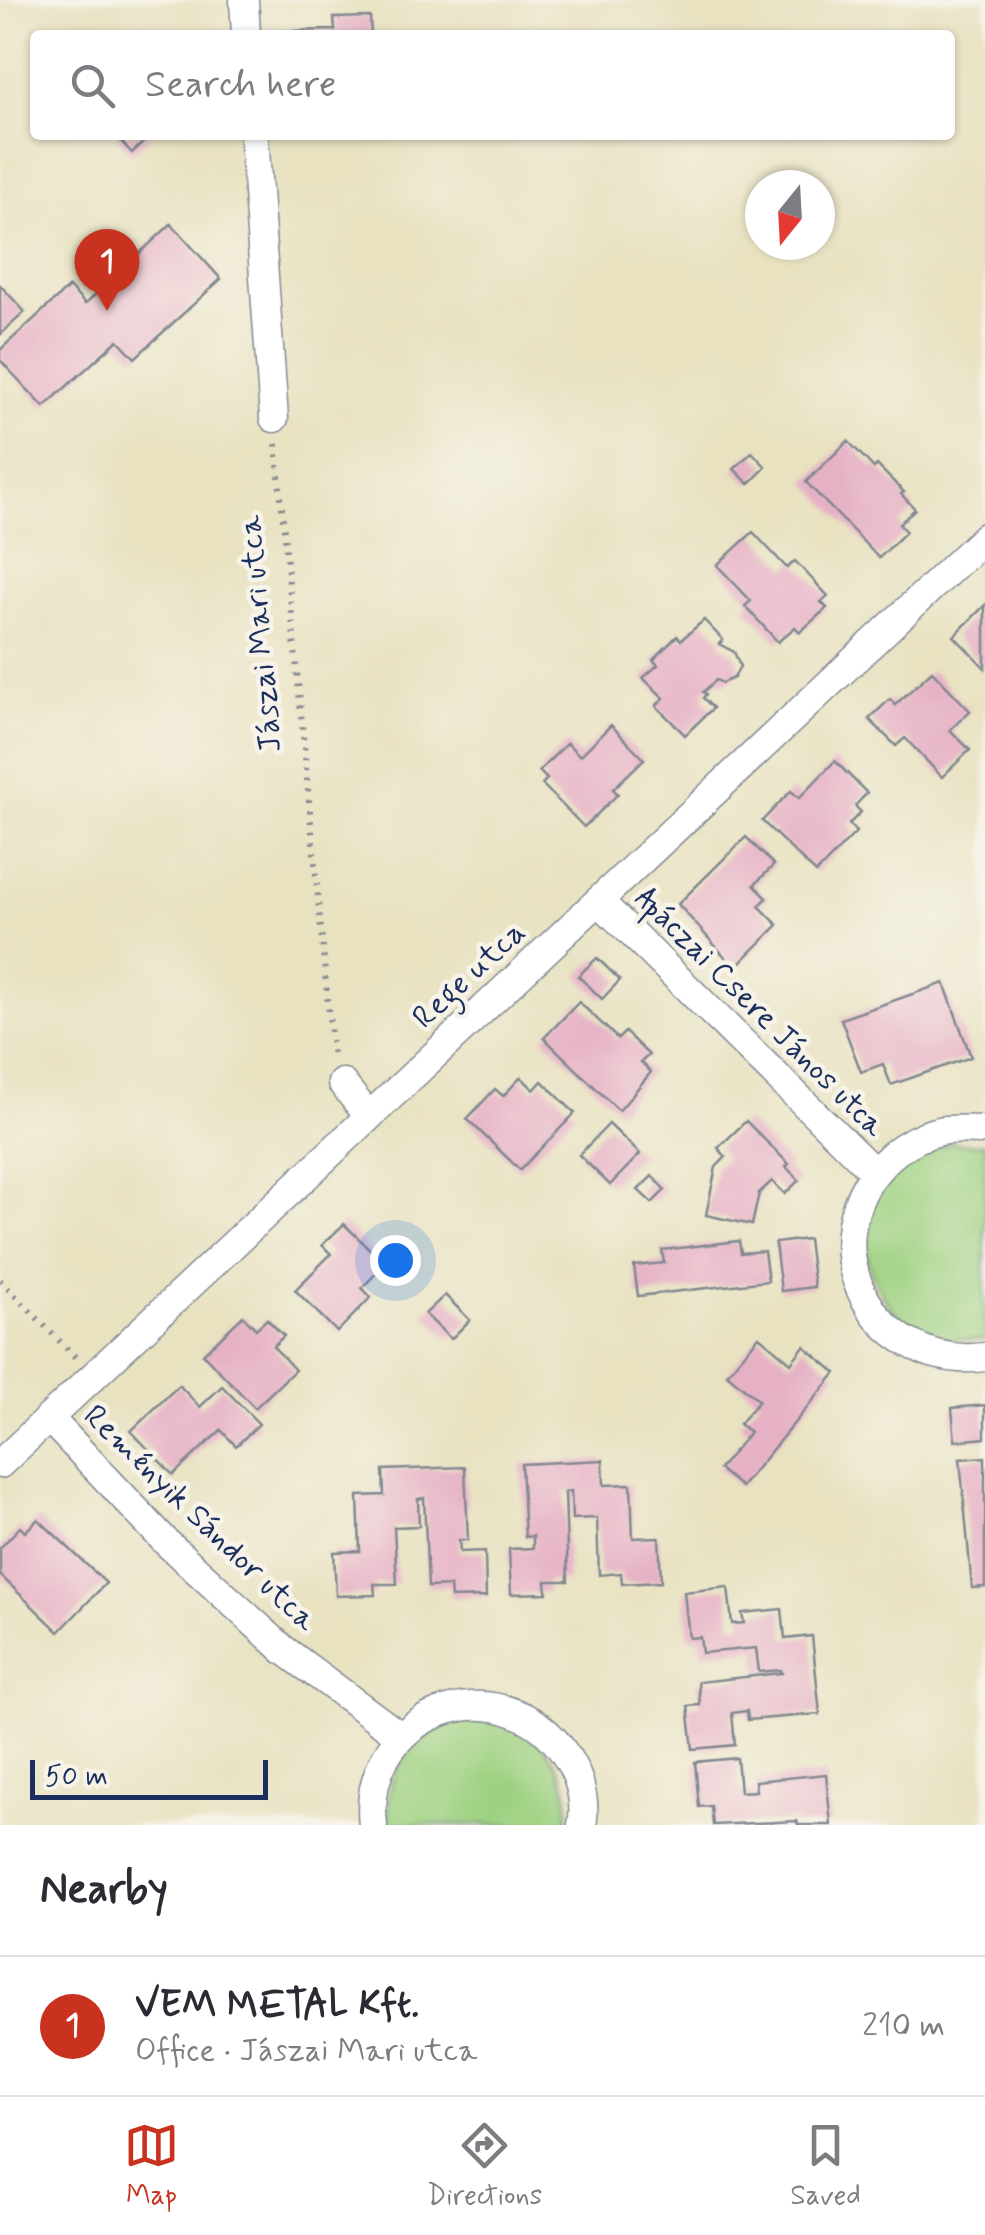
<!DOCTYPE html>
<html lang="en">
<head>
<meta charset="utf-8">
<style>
	body { margin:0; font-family:Mynerve,sans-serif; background:#f7f7f7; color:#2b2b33 }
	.compass { position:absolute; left:745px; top:170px; width:90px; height:90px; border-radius:50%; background:#fff; box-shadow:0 2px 8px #0004; rotate:198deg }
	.scale { position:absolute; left:30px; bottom:25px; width:238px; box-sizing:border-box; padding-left:10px; border:5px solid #1b2f5e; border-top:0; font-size:28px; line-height:35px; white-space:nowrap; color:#1b2f5e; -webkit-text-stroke:8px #f7f3e8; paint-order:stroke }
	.you { position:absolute; left:395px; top:1260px; width:35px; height:35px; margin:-25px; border:8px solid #fff; border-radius:50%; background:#1a73e8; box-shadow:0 0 0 15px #1a73e833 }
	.badge { display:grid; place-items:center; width:65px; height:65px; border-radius:50%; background:#c8321e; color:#fff; font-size:32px; font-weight:700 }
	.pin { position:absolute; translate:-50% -82px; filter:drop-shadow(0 2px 5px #0008) }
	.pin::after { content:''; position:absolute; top:52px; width:35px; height:30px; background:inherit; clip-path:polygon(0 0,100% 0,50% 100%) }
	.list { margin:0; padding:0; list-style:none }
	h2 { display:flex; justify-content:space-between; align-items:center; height:130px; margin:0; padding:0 40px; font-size:42px }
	h2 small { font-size:32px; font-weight:400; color:#7c7c81 }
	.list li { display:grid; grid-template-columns:65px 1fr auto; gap:30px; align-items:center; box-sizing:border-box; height:140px; padding:0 40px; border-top:2px solid #e1e1e2 }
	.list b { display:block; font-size:38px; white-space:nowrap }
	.list p { margin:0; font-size:32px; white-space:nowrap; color:#7c7c81 }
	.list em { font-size:32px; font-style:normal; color:#7c7c81 }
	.icon { flex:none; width:55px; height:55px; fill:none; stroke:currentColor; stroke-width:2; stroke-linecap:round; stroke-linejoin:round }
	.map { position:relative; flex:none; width:985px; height:1825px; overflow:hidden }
	.search { position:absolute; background:#fff; box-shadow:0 2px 8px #0004; left:30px; right:30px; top:30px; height:110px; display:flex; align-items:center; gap:25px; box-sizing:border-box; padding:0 35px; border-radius:10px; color:#7c7c81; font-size:38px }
	.sheet { height:270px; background:#fff }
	nav { display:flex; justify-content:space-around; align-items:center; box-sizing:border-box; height:140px; border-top:2px solid #e1e1e2; background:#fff; font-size:28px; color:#7c7c81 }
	nav a { display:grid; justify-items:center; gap:5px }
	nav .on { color:#c8321e }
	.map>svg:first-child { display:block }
</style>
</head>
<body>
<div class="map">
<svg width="985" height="1825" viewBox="0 0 985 1825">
	<rect width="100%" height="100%" fill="#f7f3e8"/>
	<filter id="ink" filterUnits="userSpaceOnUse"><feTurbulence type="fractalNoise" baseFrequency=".01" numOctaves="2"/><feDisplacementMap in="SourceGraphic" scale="20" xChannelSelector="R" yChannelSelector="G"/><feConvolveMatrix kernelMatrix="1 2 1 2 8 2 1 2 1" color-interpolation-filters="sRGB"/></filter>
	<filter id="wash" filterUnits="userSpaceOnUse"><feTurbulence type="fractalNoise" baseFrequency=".0048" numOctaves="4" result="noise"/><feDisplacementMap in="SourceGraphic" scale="40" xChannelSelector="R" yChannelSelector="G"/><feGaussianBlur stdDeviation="2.25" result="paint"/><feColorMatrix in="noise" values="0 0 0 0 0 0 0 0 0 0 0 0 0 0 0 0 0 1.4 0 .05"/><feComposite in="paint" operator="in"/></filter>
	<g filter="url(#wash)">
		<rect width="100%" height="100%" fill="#e8e2c1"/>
		<g fill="#9ed181" stroke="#5c8070" stroke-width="2.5">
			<path d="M950,1143l35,1v195l-3,1c-24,0 -47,1 -67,-12 -54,-34 -69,-113 -20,-159 16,-14 35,-20 55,-26z"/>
			<path d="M470,1718c10,1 22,1 32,4 45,12 72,57 65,103h-179c-3,-62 23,-91 82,-107z"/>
		</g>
		<g id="blocks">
			<g fill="#e6b1c5">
				<path d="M370,17l1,18h-90l-1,-4 55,-1 -1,-12z"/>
				<path d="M115,135h36l-19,18z"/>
				<path d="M171,224l50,55 -86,79 -17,-18 -74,67 -44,-47v-10l69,-63 16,17z"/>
				<path d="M0,285l25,27 -25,23z"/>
				<path d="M848,441l26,27 3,-3 27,27 -3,2 14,15 -16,15 7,8 -27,26 -73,-76z"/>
				<path d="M752,452l14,15 -17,17 -15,-15z"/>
				<path d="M753,532l34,36 8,-7 33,35 -7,6 6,6 -27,24 -5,-5 -17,15 -33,-36 6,-5 -34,-36z"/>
				<path d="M985,605v63l-31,-32z"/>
				<path d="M704,620l19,20 -4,4 15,8 6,14 -6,12 -12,5 -6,-3 -13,12 3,2 -3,4 10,10 -28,27 -29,-29 8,-8 -21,-20 15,-13 -5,-5 24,-24 4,4z"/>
				<path d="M932,671l38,40 -20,19 20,20 -28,27 -37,-39 -9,8 -27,-27 21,-20 5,6z"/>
				<path d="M611,725l33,34 -31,30 5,5 -34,33 -42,-43 5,-5 -8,-8 28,-28 13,13z"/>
				<path d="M835,761l32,32 -12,13 6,6 -12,12 7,8 -40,41 -54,-52 29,-30 8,7z"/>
				<path d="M746,837l28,28 -20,20 13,13 -8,8 19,19 -43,43 -57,-64z"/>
				<path d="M597,958l23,22 -18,19 -24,-23z"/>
				<path d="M944,983l27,74 -80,28 -8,-21 -22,8 -20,-53z"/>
				<path d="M579,1002l39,37 7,-7 24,23 -8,7 10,10 -32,39 -75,-73z"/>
				<path d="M521,1077l13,13 8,-9 33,32 -55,57 -53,-51 28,-30 8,7z"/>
				<path d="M746,1121l43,43 -3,3 13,13 -14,14 -13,-13 -13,12 -7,32 -46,-10 10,-48 10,-10 -8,-9z"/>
				<path d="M609,1124l31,30 -30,31 -31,-30z"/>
				<path d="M652,1176l13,14 -13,13 -14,-13z"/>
				<path d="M344,1224l41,40 -23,24 9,9 -34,35 -42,-42 36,-36 -9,-9z"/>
				<path d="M808,1239l6,48 -33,4 -6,-48z"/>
				<path d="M739,1241l2,12 23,-2 4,30 -130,15 -4,-30 30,-3 -2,-13z"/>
				<path d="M445,1295l25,25 -19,19 -26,-25z"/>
				<path d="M243,1316l13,13 11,-10 17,17 -11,10 22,24 -40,38 -52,-54z"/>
				<path d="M759,1336l32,27 13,-17 32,27 -95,114 -22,-18 31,-37 -11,-8 20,-23 -32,-27z"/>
				<path d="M179,1385l21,22 22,-21 37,38 -23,22 -15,-16 -48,45 -42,-44z"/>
				<path d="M985,1405v33l-30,3 -3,-33z"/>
				<path d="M985,1457v130l-13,1 -12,-129z"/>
				<path d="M603,1460l1,25 27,-1 2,54 26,-1 2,45 -39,2 -1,-11 -22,2 -2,-57 -25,1 -1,-28 -6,1 3,89h-22l1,12 -36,1 -2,-45 24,-1v-12l-8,1 -4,-73z"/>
				<path d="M465,1467l3,73h-9l1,12 25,-1 1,46 -35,1 -1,-12 -22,1 -4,-89 -6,1 1,27 -25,1 3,57h-23l1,11 -39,1 -2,-44 26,-1 -2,-55 26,-1 -1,-25z"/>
				<path d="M38,1519l68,64 -47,49 -59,-57v-27l20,-21 5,5z"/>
				<path d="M728,1587l4,37 12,-1 -2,-10 40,-4 3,30 27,-3 8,78 -72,6 -1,-9 -15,2 3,32 -42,4 -5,-43 12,-1 -2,-23 84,-9 -1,-3 -22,2 -3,-24 -54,5 -2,-16 -11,1 -5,-46z"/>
				<path d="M737,1758l3,34 16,-1 -1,-10 71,-7 5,51h-33l-1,-4 -84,4 -2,-19 -12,1 -4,-45z"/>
			</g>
		</g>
	</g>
	<g filter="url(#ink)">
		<use href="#blocks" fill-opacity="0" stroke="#828890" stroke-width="2.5"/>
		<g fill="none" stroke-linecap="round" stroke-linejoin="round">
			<defs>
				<g id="minor">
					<path d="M244,0l2,35"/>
					<path d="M254,135l20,283"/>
					<path d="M599,901l275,271"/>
					<path d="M342,1083l26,32"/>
					<path d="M985,1130c-13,0 -26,-1 -39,0 -19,2 -40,13 -55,26 -88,79 -22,216 94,201"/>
					<path d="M49,1418l118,125 117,107 116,86"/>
					<path d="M0,1464l985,-927"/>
					<path d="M373,1825c-14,-120 143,-166 199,-59 9,17 14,39 10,59"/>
				</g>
			</defs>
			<use href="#minor" stroke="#828890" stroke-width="31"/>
			<g stroke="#828890" stroke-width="6" stroke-dasharray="2.5 8" stroke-linecap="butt">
				<path d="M276,444l57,615"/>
				<path d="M0,1280l76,78"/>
			</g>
			<use href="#minor" stroke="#fff" stroke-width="28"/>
		</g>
	</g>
	<g text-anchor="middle" stroke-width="9" stroke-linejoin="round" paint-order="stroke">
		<g font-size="32" fill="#1b2f5e" stroke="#f7f3e8">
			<text transform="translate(259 634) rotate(-95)" y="11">Jászai Mari utca</text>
			<text transform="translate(468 974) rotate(-43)" y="11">Rege utca</text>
			<text transform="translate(761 1011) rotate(45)" y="11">Apáczai Csere János utca</text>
			<text transform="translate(201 1517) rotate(44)" y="11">Reményik Sándor utca</text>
		</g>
	</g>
</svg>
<svg class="compass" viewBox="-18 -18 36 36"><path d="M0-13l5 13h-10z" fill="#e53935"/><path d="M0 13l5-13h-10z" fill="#7c7c81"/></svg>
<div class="scale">50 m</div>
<div class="you"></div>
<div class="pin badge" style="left:107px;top:311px">1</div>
<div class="search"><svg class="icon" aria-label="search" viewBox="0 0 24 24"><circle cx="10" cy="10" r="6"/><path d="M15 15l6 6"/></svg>Search here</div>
</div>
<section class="sheet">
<h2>Nearby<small></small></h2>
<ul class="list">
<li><span class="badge">1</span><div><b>VEM METAL Kft.</b><p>Office · Jászai Mari utca</p></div><em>210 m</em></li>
</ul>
</section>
<nav>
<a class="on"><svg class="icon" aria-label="map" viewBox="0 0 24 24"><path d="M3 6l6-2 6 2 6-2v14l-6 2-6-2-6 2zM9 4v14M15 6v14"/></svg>Map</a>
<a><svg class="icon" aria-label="directions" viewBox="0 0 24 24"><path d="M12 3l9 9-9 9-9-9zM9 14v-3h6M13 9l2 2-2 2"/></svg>Directions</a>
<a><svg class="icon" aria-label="saved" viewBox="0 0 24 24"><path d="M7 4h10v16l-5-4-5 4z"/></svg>Saved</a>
</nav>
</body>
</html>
